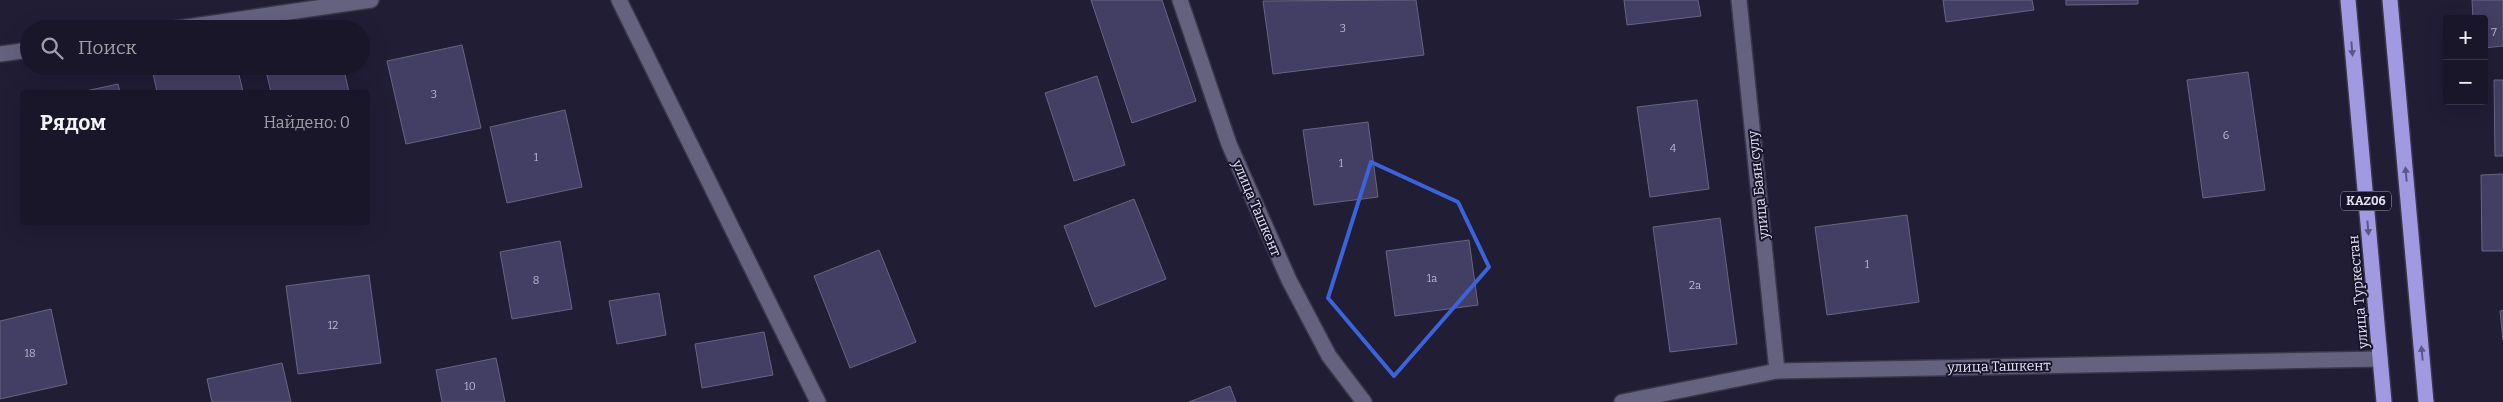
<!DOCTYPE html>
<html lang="ru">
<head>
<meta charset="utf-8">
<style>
	body { margin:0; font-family:Bitter,serif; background:#252334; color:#f1f3f6 }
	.controls { position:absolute; right:15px; top:15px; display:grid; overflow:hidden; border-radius:5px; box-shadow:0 5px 20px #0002 }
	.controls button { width:45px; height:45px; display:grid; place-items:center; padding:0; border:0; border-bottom:1px solid #363545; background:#181628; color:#f1f3f6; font:25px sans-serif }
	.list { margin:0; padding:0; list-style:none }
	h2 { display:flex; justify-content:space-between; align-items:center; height:65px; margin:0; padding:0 20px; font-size:21px }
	h2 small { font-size:16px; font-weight:400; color:#9f9fa8 }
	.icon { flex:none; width:28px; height:28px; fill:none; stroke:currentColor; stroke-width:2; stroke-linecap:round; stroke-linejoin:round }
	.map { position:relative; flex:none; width:2503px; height:402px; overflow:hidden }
	.search { position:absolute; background:#181628; box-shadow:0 5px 20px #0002; left:20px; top:20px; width:350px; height:55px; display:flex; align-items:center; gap:12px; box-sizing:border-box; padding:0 18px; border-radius:28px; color:#9f9fa8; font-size:19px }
	.panel { position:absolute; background:#181628; box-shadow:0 5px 20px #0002; left:20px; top:90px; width:350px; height:135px; border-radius:5px }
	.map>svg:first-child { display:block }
</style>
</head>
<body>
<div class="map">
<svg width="2503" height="402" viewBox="0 0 2503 402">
	<rect width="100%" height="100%" fill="#201d35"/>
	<g fill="#433e63" stroke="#676581">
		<path d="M1091,0h71l34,101 -64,22z"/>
		<path d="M1416,0l8,55 -151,19 -10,-73z"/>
		<path d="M1624,0h74l3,16 -74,9z"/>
		<path d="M1943,0h89l2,10 -88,12z"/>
		<path d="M2066,0h72v4l-72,1z"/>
		<path d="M2472,0h31v46l-19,2v-29h-11z"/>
		<path d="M462,45l19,83 -75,16 -19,-83z"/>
		<path d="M165,66h72l6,26h-86l-5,-23z"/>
		<path d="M269,66h74l6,26h-78l-6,-25z"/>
		<path d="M2248,72l17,118 -62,8 -16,-118z"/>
		<path d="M1097,76l28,89 -51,16 -29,-88z"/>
		<path d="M2494,80h9v76h-8z"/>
		<path d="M118,84l2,8h-39z"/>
		<path d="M1697,100l12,89 -59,8 -13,-90z"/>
		<path d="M565,110l17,77 -75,16 -17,-76z"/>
		<path d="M1368,122l10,75 -64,8 -11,-75z"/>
		<path d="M2503,174v77h-21l-1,-76z"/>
		<path d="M1134,199l32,80 -71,28 -31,-81z"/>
		<path d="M1907,215l12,87 -92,13 -12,-88z"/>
		<path d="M1720,218l17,126 -67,8 -17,-125z"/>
		<path d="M1469,240l9,65 -83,11 -9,-65z"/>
		<path d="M560,241l12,68 -60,10 -12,-67z"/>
		<path d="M879,250l37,92 -66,26 -36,-92z"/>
		<path d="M369,275l12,88 -83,11 -12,-88z"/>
		<path d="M659,293l7,42 -49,9 -8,-43z"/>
		<path d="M51,309l16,75 -67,15v-78z"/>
		<path d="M2503,310v30l-3,-29z"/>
		<path d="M764,332l9,43 -71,13 -7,-44z"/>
		<path d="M496,358l9,44h-63l-6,-32z"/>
		<path d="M282,363l9,39h-79l-5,-23z"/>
		<path d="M1230,386l6,16h-47z"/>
	</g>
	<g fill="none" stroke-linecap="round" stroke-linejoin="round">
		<defs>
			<g id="minor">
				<path d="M619,0l199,402"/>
				<path d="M1180,0l49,144 60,136 40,76 35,46"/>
				<path d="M1739,0l38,371"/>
				<path d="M173,29l198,-29"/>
				<path d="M0,54l29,-4"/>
				<path d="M1622,402l155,-31 603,-12"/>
			</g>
			<g id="highway">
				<path d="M2348,0l36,402"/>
				<path d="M2390,0l36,402"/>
			</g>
		</defs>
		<use href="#minor" stroke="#3a374b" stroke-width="18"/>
		<use href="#highway" stroke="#3a374b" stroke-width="18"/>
		<use href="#minor" stroke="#64627e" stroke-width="15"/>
		<use href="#highway" stroke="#a299e3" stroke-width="15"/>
	</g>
	<defs><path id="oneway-solid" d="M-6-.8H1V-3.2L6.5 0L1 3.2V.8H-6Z" transform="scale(1.25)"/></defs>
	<g fill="#5c5686">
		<use href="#oneway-solid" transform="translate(2352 49) rotate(85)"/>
		<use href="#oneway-solid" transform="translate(2406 174) rotate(-95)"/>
		<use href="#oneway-solid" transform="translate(2368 228) rotate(85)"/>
		<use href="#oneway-solid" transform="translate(2422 353) rotate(-95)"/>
	</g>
	<path fill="none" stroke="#3b64dc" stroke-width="4" stroke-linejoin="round" d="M1371,162l87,40 31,65 -95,109 -66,-78z"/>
	<g text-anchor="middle" stroke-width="4" stroke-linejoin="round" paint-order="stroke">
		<g font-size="11" fill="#bab8ce">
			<text x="1343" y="32">3</text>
			<text x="2494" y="36">7</text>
			<text x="434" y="98">3</text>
			<text x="2226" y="139">6</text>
			<text x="1673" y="152">4</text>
			<text x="536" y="161">1</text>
			<text x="1341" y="167">1</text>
			<text x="1867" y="268">1</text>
			<text x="1432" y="282">1а</text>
			<text x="536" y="284">8</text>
			<text x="1695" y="289">2а</text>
			<text x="333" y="329">12</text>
			<text x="30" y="357">18</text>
			<text x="470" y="390">10</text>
		</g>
		<rect fill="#17142a" stroke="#a5a4b5" stroke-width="1" x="2341" y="191.5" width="50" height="19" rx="4"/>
		<g font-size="12" font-weight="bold" fill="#e2e1f1">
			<text x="2366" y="205">KАZ06</text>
		</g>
		<g font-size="14" fill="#e2e1f1" stroke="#17142a">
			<text transform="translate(1758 185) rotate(-96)" y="5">улица Баян сулу</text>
			<text transform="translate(1257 208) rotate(67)" y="5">улица Ташкент</text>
			<text transform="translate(2358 292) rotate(-95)" y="5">улица Туркестан</text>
			<text transform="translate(1999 366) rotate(-1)" y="5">улица Ташкент</text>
		</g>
	</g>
</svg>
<div class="controls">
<button>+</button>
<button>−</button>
</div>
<div class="search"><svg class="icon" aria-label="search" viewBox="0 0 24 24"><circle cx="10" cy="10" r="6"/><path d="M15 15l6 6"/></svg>Поиск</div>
<section class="panel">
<h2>Рядом<small>Найдено: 0</small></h2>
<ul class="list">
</ul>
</section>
</div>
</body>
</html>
